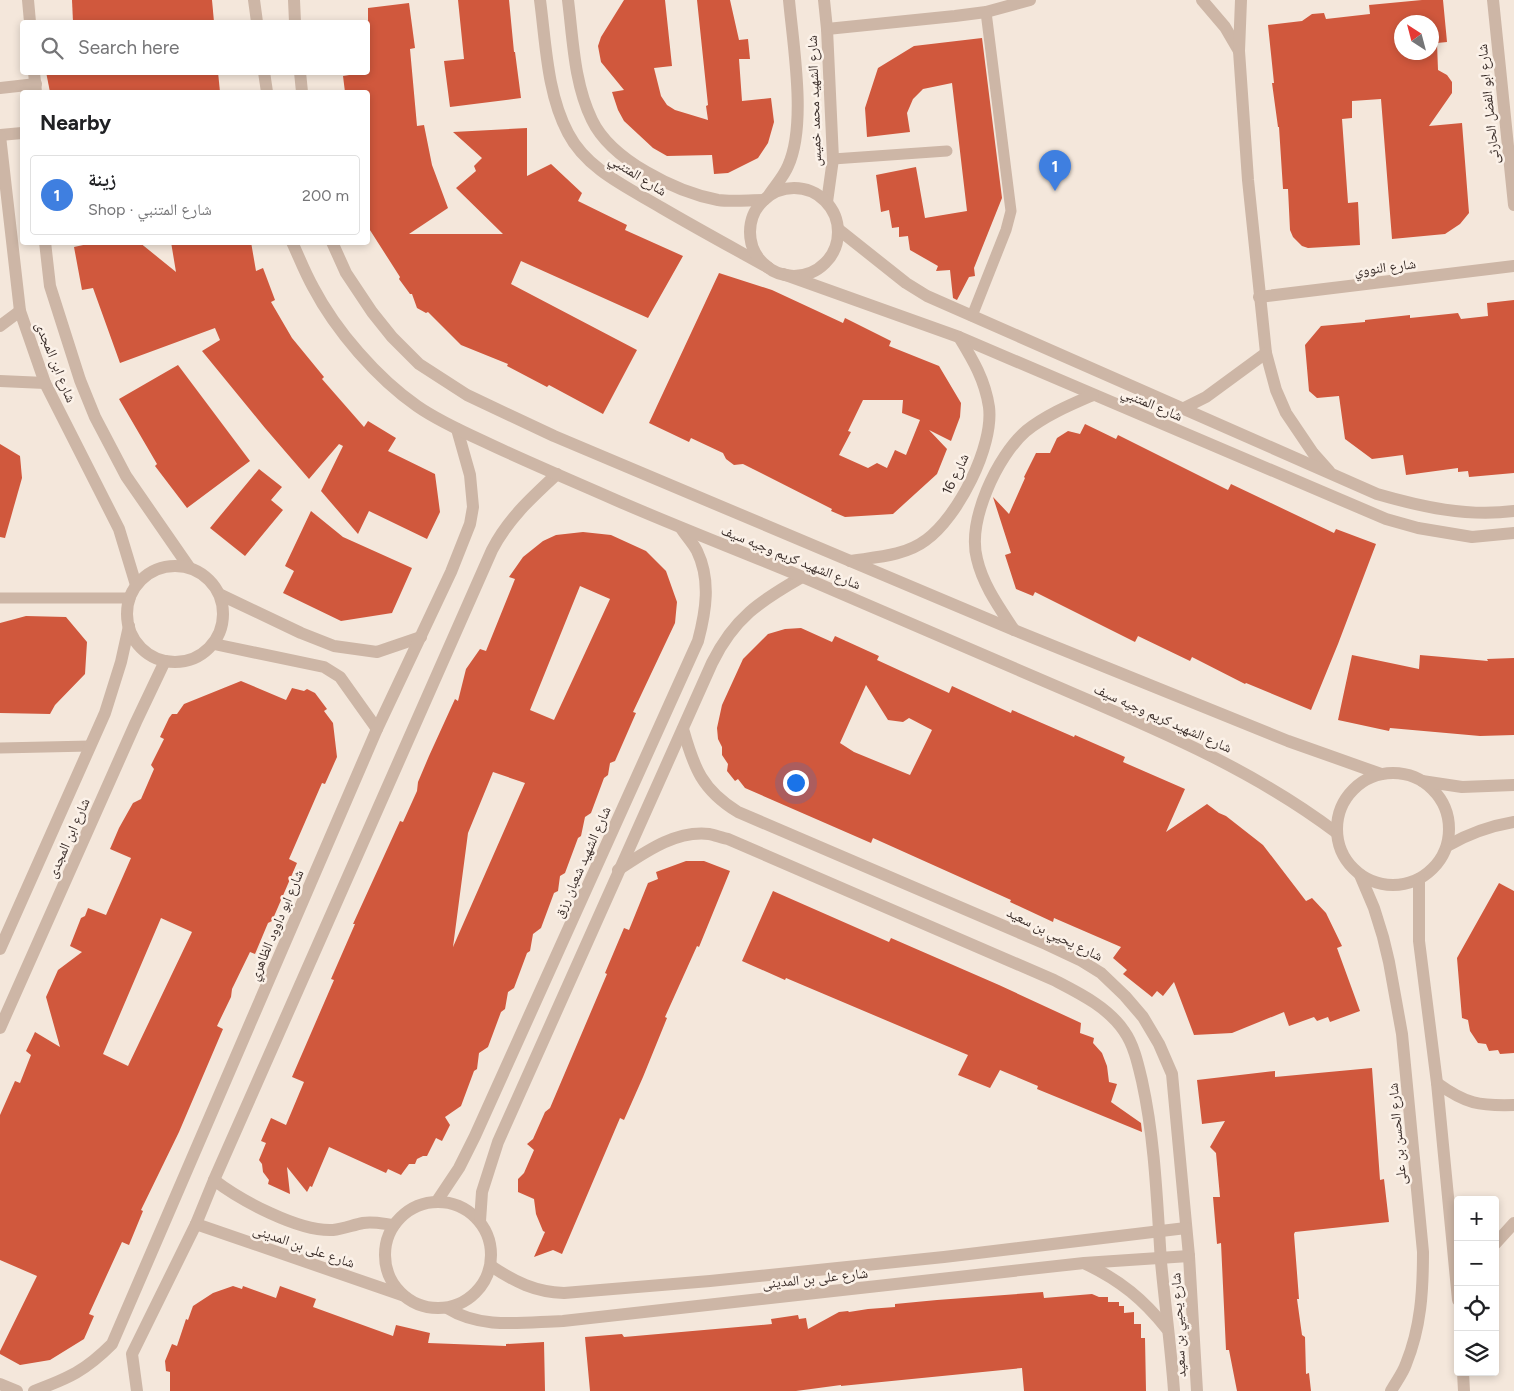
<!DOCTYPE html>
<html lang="en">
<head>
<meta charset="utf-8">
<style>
	body { margin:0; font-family:Figtree,"Noto Naskh Arabic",sans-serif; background:#f2f2f2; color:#202124 }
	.controls { position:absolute; right:15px; bottom:15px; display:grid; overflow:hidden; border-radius:5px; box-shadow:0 2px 8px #0003 }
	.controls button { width:45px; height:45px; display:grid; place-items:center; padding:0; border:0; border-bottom:1px solid #e0e0e0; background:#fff; color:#202124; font:25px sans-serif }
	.compass { position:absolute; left:1394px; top:15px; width:45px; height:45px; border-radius:50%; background:#fff; box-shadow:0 2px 8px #0003; rotate:324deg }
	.you { position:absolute; left:795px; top:782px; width:18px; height:18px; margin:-12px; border:4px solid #fff; border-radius:50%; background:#1a73e8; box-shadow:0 0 0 8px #1a73e833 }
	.badge { display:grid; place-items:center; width:32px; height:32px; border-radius:50%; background:#195e5e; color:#fff; font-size:16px; font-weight:700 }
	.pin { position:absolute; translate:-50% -41px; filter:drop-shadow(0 1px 2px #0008) }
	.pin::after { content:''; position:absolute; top:26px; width:18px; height:15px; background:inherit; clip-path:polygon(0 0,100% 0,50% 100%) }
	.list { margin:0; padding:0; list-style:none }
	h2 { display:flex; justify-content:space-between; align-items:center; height:65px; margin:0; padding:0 20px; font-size:21px }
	h2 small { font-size:16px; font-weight:400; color:#757577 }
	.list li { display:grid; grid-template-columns:32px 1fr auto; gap:15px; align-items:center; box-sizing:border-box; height:80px; margin:0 10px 10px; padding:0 10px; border:1px solid #e0e0e0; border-radius:5px }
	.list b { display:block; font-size:19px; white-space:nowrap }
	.list p { margin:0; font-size:16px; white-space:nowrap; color:#757577 }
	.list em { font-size:16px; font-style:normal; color:#757577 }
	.icon { flex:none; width:28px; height:28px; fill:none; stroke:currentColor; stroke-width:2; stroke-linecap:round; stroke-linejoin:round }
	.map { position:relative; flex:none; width:1514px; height:1391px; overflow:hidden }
	.search { position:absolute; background:#fff; box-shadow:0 2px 8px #0003; left:20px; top:20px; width:350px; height:55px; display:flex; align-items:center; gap:12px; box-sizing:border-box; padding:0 18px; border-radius:5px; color:#757577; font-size:19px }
	.panel { position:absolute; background:#fff; box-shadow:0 2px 8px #0003; left:20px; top:90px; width:350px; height:155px; border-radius:5px }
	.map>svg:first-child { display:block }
</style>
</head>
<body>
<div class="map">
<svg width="1514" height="1391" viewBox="0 0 1514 1391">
	<rect width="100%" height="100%" fill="#f4e7db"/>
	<g fill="#d0583d" fill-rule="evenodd">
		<path d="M72,0h140l2,22h-141z"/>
		<path d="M458,0h51l5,52h1l6,46 -71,9 -6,-46 20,-2z"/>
		<path d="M624,0h41l7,66 -18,2 7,28 6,9 8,5 33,10 -2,-14 2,-1 -11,-105h33l9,40 9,-1 2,20h-11l3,42 29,-3 3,24 -6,21 -10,15 -30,15 -14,1 -2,-19 -45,1 -14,-8 -29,-27 -6,-11 -6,-18 12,-2 -23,-28 -3,-16 3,-9z"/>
		<path d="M1422,0h21l4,42 -10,1 1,27 9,5 5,7v11l-23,33 33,-3 7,90 -9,11 -15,10 -53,5 -11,-140 -29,2v17l-10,1 6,84 10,-1 2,43 -52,3 -6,-2 -9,-9 -3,-7 -2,-41h-5l-4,-62h-1l-6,-44h2l-6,-58 34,-4 10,-7 12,-1 2,6 44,-5 -1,-9zM1402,22h30v30h-30z"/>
		<path d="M409,3l6,45 -5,1 7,77 7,-1 8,40 16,43 -39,26h94l-47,-46 20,-17 -2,-5 8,-8 -29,-26 74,-4v48l24,-12 31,29 -4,8 49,24 -2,5 58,26 -35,62 -127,-57 -10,23 126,66 -34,64 -54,-29 -2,2 -40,-21 1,-2 -47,-19 -33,-33 -2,1 -9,-5 -5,-14h-2l-11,-15 1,-2 -32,-50v-135h-23l-2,-16 25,-4v-64z"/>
		<path d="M982,38l20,160 -28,70 1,8 -6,1 -12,23 -4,-2 -3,-28 -14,1 2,-5 -28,-16 -2,-14 -9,1v-10l-7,1 -3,-18 -8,2 -5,-37 40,-8 9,51 42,-7 -15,-128 -29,6 -10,10 -6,14 3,19 -43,5 -2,-29 13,-40 36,-22z"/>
		<path d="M46,72h172l2,20h-170z"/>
		<path d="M97,242h42l37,30 -5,-30h80l5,29 7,-3 12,32 -4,2 21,36 32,39 -2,2 42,48 4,-6 28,17 -8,13 47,23 5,38 -13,27 -58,-28 -11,23 -37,-43 22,-45 -4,-2 -30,35 -44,-51 -63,-77 18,-11 -5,-12 -95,35 -27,-75 -11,2 -8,-43z"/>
		<path d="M719,273l53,17 71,33 2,-5 46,23 -2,5 50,20 22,37 -1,14 -9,24 -22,-11 18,19 -10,25 -44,40 -48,3 -14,-6 1,-2 -81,-41 -8,-4 -9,1 -8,-6 -3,-6 -32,-15 -2,4 -40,-19zM863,400h40l-1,13 18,7 -14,35 -11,-5 -8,18 -10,-5 -9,5 -29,-13 12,-23 -3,-1z"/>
		<path d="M1514,300v173l-45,4 -1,-6 -10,1v-4l-52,7 -3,-20 -31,4 -27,-20 -6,-43 -22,2 -8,-7 -4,-46 16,-19 44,-4v-2l45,-5v3l48,-5 3,6 27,-3 -1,-13z"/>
		<path d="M178,365l72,96 -63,47 -32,-42 2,-2 -38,-65z"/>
		<path d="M1085,424l31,15 2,-4 110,55 3,-6 103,49 2,-4 40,15 -38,100 -27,66 -65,-27 -1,1 -53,-27 -2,4 -52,-25 -3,6 -100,-50 -2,4 -17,-7 -11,-34 6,-2 -18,-56 16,17 16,-36 -1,-1 12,-24h14l7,-15 11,-7 12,3z"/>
		<path d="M0,444l20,12 2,22 -17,60 -5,-1z"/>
		<path d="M259,469l23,18 -11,13 12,10 -38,46 -35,-28z"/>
		<path d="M311,511l32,26 69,31 -20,45 -51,8 -58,-28 11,-22 -9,-5z"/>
		<path d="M583,532l28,3 35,16 20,20 11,31 -2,21 -42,89 3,1 -21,48 -5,2 -2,12 -4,3 -13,35 -6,4 -4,19 -3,2 -13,35 -5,3 -2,15 -4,2 -13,35 -8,6 -3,17 -3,2 -13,35 -6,4 -3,17 -4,3 -13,35 -9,6 -2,16 -3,2 -13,35 -16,11 5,8 -8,16 -6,-3 -9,18h-4l-6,3 -2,5h-6l-8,11 -13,-6 -2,4 -57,-26 -17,40 -2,-1 -3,6 -20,-25 3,27 -22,-10 1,-4 -6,-8 -1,-8 -3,-4 7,-17 -5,-2 10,-23 15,7 18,-43 -12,-5 42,-97 -3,-1 24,-55h-2l47,-103 3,1 14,-31 1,-9 11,-26 26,-57 3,2 8,-32 14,-20 6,2 29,-72 -6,-2 14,-20 20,-16 13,-6zM580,586l30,13 -56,121 -24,-10zM493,772l32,11 -72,164 15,-114z"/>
		<path d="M26,616l40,1 21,25 -2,32 -30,31 -5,9 -50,-1v-90z"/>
		<path d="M801,628l31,14 3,-6 44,20 -2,4 72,33 3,-7 59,27 1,-3 62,27 1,-2 50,22 -2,5 62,27 -19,43 41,-28 12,9 7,3 37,29 43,56 6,-3 14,15 16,33 -5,2 23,63 -30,11 -2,-5 -11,4 -3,-4 -25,9 -5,-14 -52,21 -38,2 -20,-53 -11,14 -6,-5 -5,6 -29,-23 4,-4 -14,-12 8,-11 -67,-29 -1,4 -43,-20 1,-2 -138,-62 -2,5 -126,-55 -7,-9 -3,2 -8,-10 1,-7 -6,-9v-8l-4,-8 -1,-11 5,-23 21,-46 25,-25 17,-5zM866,685l22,35 15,2 6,-4 23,12 -22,45 -56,-23 -14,-9z"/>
		<path d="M1352,655l67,14 1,-14 68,6 -1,-2 27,-1v77l-34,1 -90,-8 -1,3 -51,-11z"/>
		<path d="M241,681l45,19 6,-12 12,3 3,-2 8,4 12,16 -3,2 9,12 4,34 -12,27 -3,-1 -33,76 8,4 -25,58 -4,2 -13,31 -5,-2 -18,37 -1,8 -14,29 6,3 -44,103 -38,78 2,1 -14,34 -7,-3 -33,72 5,2 -10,23 -34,21 -30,5 -20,-11v-3l37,-75 -37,-16v-145l15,-34 5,2 11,-28 -5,-4 9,-19 25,15 -14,-50 12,-27 24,-18 -12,-6 11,-28 4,-2 3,-8 18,7 25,-57 -21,-9 9,-21 14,-25 8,-4 13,-30 -3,-4 13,-26 -4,-2 9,-19 3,-4h5l7,-10zM161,918l31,14 -64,134 -25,-12z"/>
		<path d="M686,861h18l26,10 -31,76 -2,-1 -32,71 2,1 -24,59 -19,43 -4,-2 -58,136 -9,-4 -19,7 11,-25 -2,-1 -7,-17 -2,-15 -16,-7v-13l6,-6 10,-23 -7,-6 6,-5 12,-27 5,-4 57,-134 -2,-1 19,-45 5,2 19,-47 10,-4 -2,-7z"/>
		<path d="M1499,883l15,8v162l-14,1 -2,-4 -9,1 -3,-7 -8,-1 -8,-12 -2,-11 -6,-2 -5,-60z"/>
		<path d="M773,891l116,51 2,-4 108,47 82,38 -1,10 14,5 -1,5 9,10 5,13 2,16 8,2 -6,18 30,21 1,9 -105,-43 1,-3 -38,-16 -10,18 -32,-13 10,-20 -182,-77 -1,2 -43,-19z"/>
		<path d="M1372,1068l8,112 4,-1 5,43 -94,10 -1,2 5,65h-2l5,36 3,2 1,37 3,-1 2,18h-74l-8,-41h-3l-5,-107 -4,1 -4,-47h7l-4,-44 -6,-6 15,-26 -23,3 -5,-44 78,-9v6z"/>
		<path d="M233,1286l9,3 1,-3 33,12 4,-12 36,13 -3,8 80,29 3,-11 34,8 -2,10 78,3v-2l38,-2 1,49h-375v-19l-4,-1 -1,-10 7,-17 5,2 9,-27 2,1 5,-14 20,-13z"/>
		<path d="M1043,1292l1,6 48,-4 7,3h9v5h11v4h5v7l10,-1v12h7v14h4l1,53h-122l-2,-23 -181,18v-1l-45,6h-206l-5,-54 37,-3 2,3 148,-13 -1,-5 27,-4 1,4 7,-1 2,11 31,-17 9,-1 1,1 19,-3 27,-2v-3l42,-4z"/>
	</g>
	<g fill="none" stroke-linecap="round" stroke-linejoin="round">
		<g stroke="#cdb6a6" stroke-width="11">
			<path d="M833,159l114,-8"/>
			<path d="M972,316l34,-86 5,-19 -25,-199"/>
			<path d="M0,598h130"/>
			<path d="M0,748l90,-2"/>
		</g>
		<g stroke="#cdb6a6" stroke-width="12">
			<path d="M28,0l2,22"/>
			<path d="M540,0c6,45 7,93 28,133 19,37 61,55 94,75 36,21 71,40 107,60"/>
			<path d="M568,0c5,40 6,83 24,120 19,40 84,72 126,80 14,2 31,0 46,0"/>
			<path d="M824,0l3,29 6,130 -6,43"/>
			<path d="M1202,0l23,27 14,24"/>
			<path d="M1241,0l-2,51 9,129 18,173 10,37 10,23 27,40 16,18"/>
			<path d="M1493,0l21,205"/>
			<path d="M827,29l128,-13 31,-4 44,-12"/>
			<path d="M34,72l2,20"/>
			<path d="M0,88l36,-4"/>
			<path d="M0,135l22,-2"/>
			<path d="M0,136l20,175 25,72 74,146 17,56"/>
			<circle cx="794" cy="232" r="44"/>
			<path d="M769,195c6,-9 15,-19 19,-29 19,-41 5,-121 1,-166"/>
			<path d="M838,229l68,54 21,13 450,198c45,13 90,23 137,17"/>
			<path d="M45,242l5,44 30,94 15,37 31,59 63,91"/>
			<path d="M783,274l176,63 427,182 32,9 54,9 42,-4"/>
			<path d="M1259,297l255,-31"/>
			<path d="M0,326l20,-15"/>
			<path d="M0,381l45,2"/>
			<path d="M1182,409l24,-12 60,-44"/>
			<path d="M850,561c26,-4 55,-5 76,-21 32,-23 68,-94 63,-133 -4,-27 -16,-47 -30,-70"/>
			<circle cx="175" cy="614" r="48"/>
			<path d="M221,595l80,38 33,13 43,6 44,-15"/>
			<path d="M1014,630c-15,-23 -31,-45 -37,-71 -10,-38 20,-103 49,-128 20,-16 44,-26 67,-36"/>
			<path d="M214,644l110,23 16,10 37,52"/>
			<path d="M683,729c11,39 19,61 55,83l308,132 34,16 21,13 24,23 18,21 16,27 13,30 17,182 8,135"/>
			<path d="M618,870c26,-17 57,-40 91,-36 6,1 13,4 19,5l326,141c25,13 54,27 70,51 10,14 14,33 18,50 13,59 15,121 19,181 4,43 10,86 13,129"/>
			<path d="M0,949l105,-236 16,-51 8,-36"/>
			<path d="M0,1028l136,-306 29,-61"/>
			<path d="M1437,1083c29,21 42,23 77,22"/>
			<path d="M214,1180c26,20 85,52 119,50 10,-1 20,-5 30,-7 10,-2 21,1 31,2"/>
			<path d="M437,1201l22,-33 16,-32 223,-495c8,-30 13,-61 -1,-90 -4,-8 -11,-15 -16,-23"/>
			<circle cx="438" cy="1255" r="53"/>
			<path d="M480,1221l2,-29 16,-50 214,-479c22,-45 48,-62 90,-86"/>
			<path d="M196,1224l206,71"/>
			<path d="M1495,1244l19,-21"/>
			<path d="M1086,1264c35,17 57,35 81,65"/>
			<path d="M491,1266c24,16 44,26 73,27l146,-12 234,-24 242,-29"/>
			<path d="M447,1308c35,22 77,14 116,13l521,-58 105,-7"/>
			<path d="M34,1391c35,-13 51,-20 78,-47l265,-615 74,-157 19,-48 3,-17 -3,-32 -13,-46"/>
			<path d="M137,1391l-5,-37 64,-130 18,-44 278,-630c16,-31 39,-52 65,-76"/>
		</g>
		<g stroke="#cdb6a6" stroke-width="12">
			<path d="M254,0l3,22"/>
			<path d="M294,0l1,22"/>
			<path d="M264,72l3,20"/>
			<path d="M300,72l2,20"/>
			<path d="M292,242c7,15 13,31 21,45 23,44 64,91 104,119 20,14 44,25 66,35 44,21 90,40 135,60 62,27 125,51 187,77 78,33 155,67 232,100 104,45 209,86 300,155"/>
			<path d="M332,242l14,31 26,39 20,25 27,27 48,31 87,41 460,194 274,111 93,33"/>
			<circle cx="1393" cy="829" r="56"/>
			<path d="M1422,781l40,6 52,-2"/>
			<path d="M1447,846c21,-12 43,-20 67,-24"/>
			<path d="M1360,875l14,33 9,29 6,25 13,72 21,218c0,39 -2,75 -17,112 -3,9 -10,18 -15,27"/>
			<path d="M1419,879v62l18,142 21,217"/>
			<path d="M1463,1372l1,19"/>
			<path d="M0,1384l17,7"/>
		</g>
	</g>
	<g text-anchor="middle" stroke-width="5" stroke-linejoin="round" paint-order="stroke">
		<g font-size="14" fill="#392c28" stroke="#fbf1e8">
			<text transform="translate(814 101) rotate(-92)" y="5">شارع الشهيد محمد خميس</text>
			<text transform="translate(1488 104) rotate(-96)" y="5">شارع ابو الفضل الحارثى</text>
			<text transform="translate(638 175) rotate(32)" y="5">شارع المتنبي</text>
			<text transform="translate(1385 267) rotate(-7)" y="5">شارع النووي</text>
			<text transform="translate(56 362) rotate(68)" y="5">شارع ابن المجدى</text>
			<text transform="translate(1152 404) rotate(23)" y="5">شارع المتنبي</text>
			<text transform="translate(955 474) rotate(-64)" y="5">شارع 16</text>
			<text transform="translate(791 557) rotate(22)" y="5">شارع الشهيد كريم وجيه سيف</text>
			<text transform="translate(1163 718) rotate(24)" y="5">شارع الشهيد كريم وجيه سيف</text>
			<text transform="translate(68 838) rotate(-66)" y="5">شارع ابن المجدى</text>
			<text transform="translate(582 862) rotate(-66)" y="5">شارع الشهيد شعبان رزق</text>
			<text transform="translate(276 925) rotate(-67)" y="5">شارع ابو داوود الظاهري</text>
			<text transform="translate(1055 934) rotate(26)" y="5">شارع يحيي بن سعيد</text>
			<text transform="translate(1397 1134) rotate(-95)" y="5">شارع الحسن بن على</text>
			<text transform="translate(304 1246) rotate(19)" y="5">شارع على بن المدينى</text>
			<text transform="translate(815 1278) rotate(-6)" y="5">شارع على بن المدينى</text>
			<text transform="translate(1178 1325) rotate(-93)" y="5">شارع يحيي بن سعيد</text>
		</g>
	</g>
</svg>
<div class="controls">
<button>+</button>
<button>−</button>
<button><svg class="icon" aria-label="locate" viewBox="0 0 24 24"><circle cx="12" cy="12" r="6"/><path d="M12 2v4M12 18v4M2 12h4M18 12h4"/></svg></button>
<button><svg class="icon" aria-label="layers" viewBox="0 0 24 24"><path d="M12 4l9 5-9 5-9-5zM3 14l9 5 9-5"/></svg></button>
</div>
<svg class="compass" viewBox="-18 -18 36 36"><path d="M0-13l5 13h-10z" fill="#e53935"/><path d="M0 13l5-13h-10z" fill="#757577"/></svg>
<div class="you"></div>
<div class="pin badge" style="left:1055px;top:191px;background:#3f7fe0">1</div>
<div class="search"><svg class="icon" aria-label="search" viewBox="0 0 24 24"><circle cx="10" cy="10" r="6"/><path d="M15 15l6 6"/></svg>Search here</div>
<section class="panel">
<h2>Nearby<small></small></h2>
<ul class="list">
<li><span class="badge" style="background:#3f7fe0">1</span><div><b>زينة</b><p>Shop · شارع المتنبي</p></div><em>200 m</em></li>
</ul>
</section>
</div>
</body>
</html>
